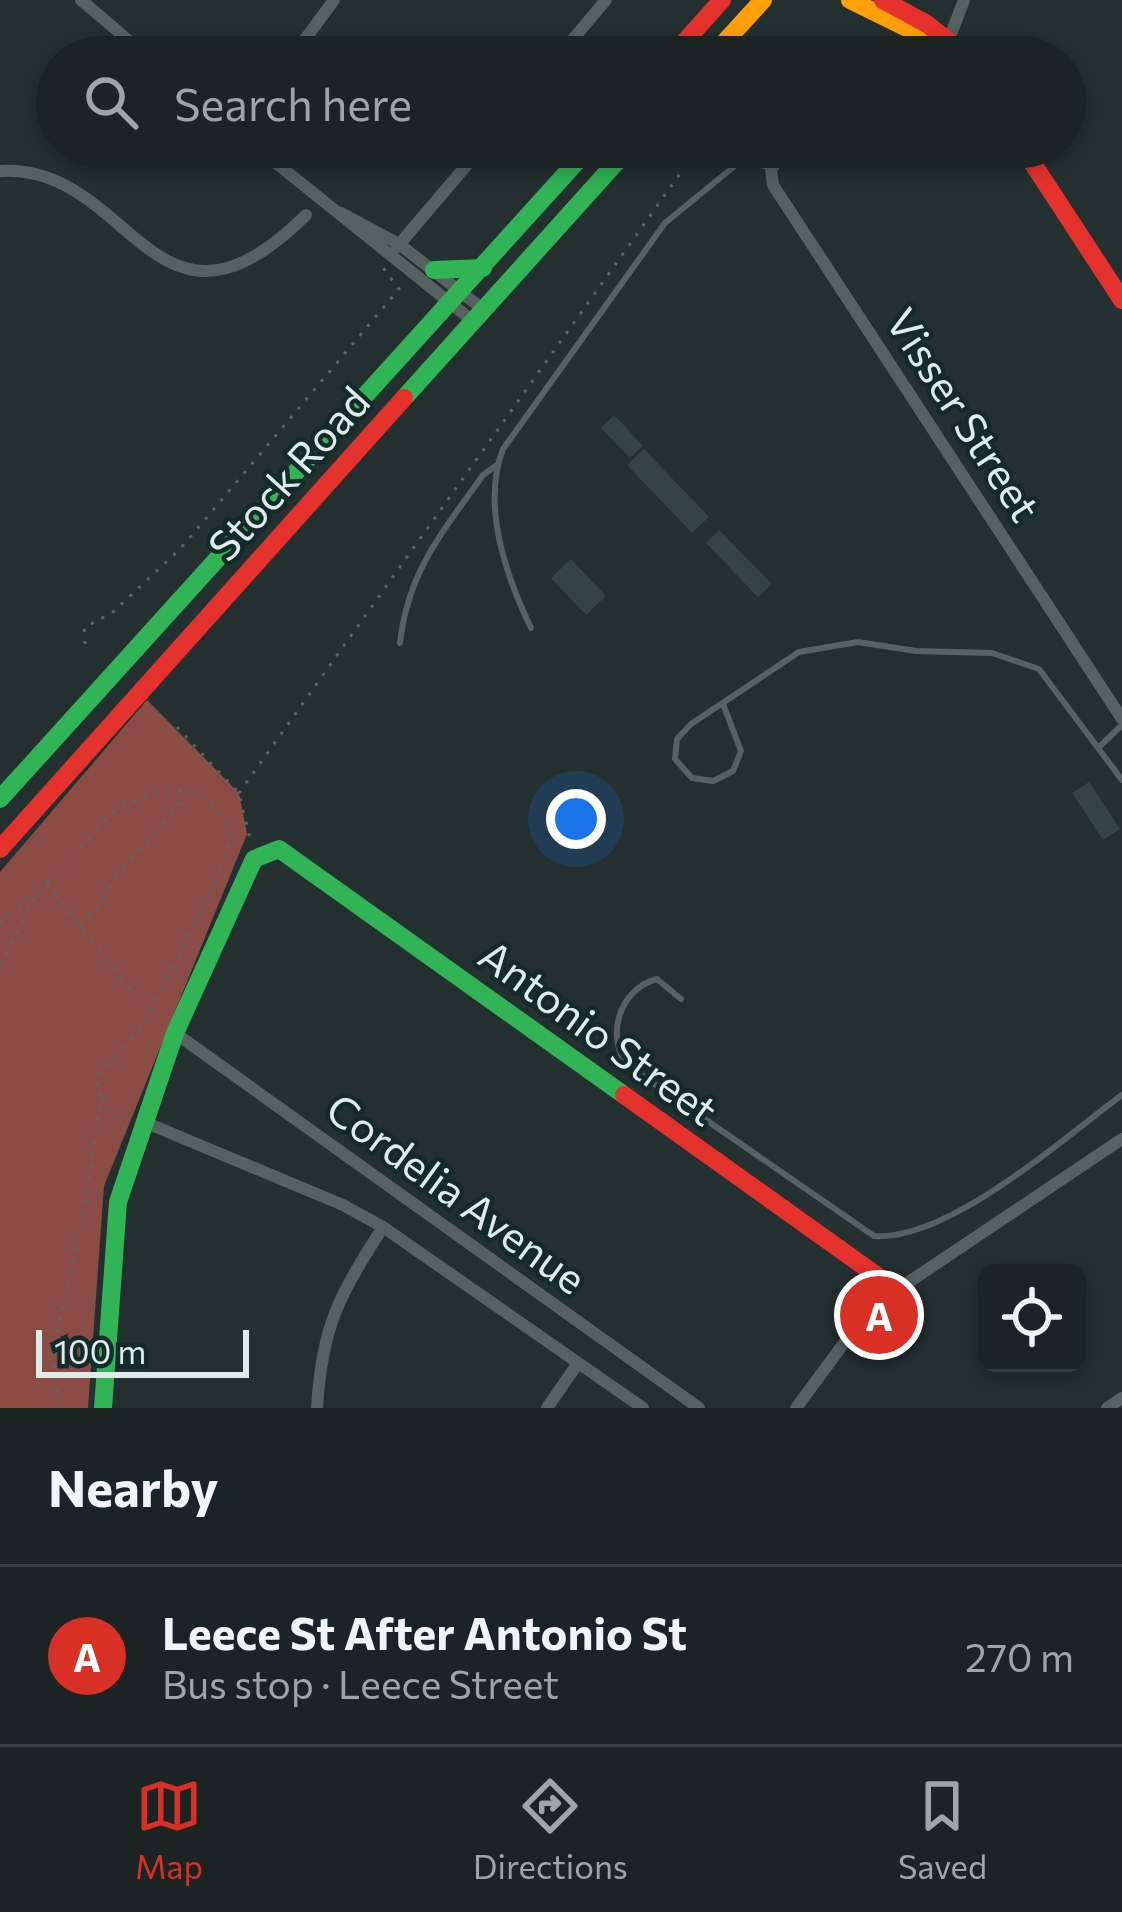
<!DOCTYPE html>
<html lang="en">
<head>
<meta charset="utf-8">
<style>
	body { margin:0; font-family:Commissioner,sans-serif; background:#282f30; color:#f1f3f6 }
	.controls { position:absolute; right:36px; bottom:36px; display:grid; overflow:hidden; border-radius:18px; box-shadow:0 6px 18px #0003 }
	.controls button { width:108px; height:108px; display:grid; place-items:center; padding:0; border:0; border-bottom:3px solid #394041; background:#1b2323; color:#f1f3f6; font:60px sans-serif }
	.scale { position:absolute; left:36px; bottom:30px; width:213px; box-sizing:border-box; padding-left:12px; border:6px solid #e0ecec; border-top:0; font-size:33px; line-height:42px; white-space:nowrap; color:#e0ecec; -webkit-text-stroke:9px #152a2a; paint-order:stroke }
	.you { position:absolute; left:576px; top:819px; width:42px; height:42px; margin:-30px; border:9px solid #fff; border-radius:50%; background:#1a73e8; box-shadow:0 0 0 18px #1a73e833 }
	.badge { display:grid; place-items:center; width:78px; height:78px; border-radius:50%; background:#d93025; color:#fff; font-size:39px; font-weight:700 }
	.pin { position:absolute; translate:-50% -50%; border:6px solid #fff; box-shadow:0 3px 12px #0006 }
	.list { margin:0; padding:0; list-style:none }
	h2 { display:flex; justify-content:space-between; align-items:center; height:156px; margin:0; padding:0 48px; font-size:51px }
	h2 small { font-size:39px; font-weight:400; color:#a0a4a6 }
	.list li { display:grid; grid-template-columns:78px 1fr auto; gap:36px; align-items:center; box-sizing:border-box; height:180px; padding:0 48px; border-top:3px solid #394041 }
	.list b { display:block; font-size:45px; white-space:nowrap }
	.list p { margin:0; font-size:39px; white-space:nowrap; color:#a0a4a6 }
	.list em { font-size:39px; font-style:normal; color:#a0a4a6 }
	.icon { flex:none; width:66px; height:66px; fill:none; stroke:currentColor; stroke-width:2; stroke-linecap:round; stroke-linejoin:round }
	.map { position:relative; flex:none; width:1122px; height:1408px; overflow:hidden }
	.search { position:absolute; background:#1b2323; box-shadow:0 6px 18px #0003; left:36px; right:36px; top:36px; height:132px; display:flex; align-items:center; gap:30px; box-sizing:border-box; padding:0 42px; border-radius:66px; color:#a0a4a6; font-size:45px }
	.sheet { height:336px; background:#1b2323 }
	nav { display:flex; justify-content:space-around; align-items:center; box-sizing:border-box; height:168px; border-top:3px solid #394041; background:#1b2323; font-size:33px; color:#a0a4a6 }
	nav a { display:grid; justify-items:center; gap:6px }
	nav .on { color:#d93025 }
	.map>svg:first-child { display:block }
</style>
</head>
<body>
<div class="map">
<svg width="1122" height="1408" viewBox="0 0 1122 1408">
	<rect width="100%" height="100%" fill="#242f2f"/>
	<path fill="#8b4c45" d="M147,700l92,93 8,41 -143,352 -16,222h-88v-536z"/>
	<g fill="#344444">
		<path d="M614,415l29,31 -13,12 -29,-30z"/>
		<path d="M644,449l65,68 -17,16 -65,-68z"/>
		<path d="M719,530l53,54 -14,13 -52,-54z"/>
		<path d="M571,559l35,37 -20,19 -35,-37z"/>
		<path d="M1089,782l31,47 -17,11 -31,-47z"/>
	</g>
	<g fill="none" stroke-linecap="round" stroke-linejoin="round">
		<g stroke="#5d6565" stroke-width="3" stroke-dasharray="3 9" stroke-linecap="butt">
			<path d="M85,644l-1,-16 29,-16 68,-64 218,-259 -18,-24"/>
			<path d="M177,727l62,66 12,50"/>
			<path d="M239,793l460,-646"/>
			<path d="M47,883l101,130"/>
			<path d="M0,923l35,-29"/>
			<path d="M80,926c23,-20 32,-46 51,-68 22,-24 36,-35 55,-64"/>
			<path d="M0,966l37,-73 81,-86 48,-18 30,4 25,19 9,19 -3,22 -34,75 -50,98 -48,51 6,19 -14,98 -34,159 6,55"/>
			<path d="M102,1098l23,31"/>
		</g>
		<g stroke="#586161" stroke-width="6">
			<path d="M531,628c-25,-52 -50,-122 -28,-179l162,-226 77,-63 26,7"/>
			<path d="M400,643c8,-72 42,-110 83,-168l14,-10"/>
			<path d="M723,704l18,47 -8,20 -20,10 -21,-3 -17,-19 2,-20 14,-15 108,-72 59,-10 58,9 76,2 47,16 83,111"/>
			<path d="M1099,747l23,-22"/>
			<path d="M681,999l-24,-20c-38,10 -52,58 -29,87l246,170c75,5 188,-97 248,-141"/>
		</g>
		<g stroke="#586161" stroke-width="12">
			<path d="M81,0l67,57"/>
			<path d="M292,57l42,-57"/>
			<path d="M558,57l48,-57"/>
			<path d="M929,57l22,-23 13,-34"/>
			<path d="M256,147l218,175"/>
			<path d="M789,147l-18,22 2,16 349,534"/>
			<path d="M0,171c133,-8 153,195 306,44"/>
			<path d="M341,213l58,31 85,66"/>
			<path d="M397,247l85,-100"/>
			<path d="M175,1033l524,375"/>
			<path d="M142,1121l201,84 40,22 260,181"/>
			<path d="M317,1408c5,-83 22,-112 66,-181"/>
			<path d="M547,1408l31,-45"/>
			<path d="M796,1408l54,-73 47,-45 225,-151"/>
			<path d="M1107,1408l15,-10"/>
		</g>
		<g stroke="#30b455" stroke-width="18">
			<path d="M434,270l49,-2"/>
			<path d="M404,398l226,-251"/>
			<path d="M0,799l590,-652"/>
			<path d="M103,1408l15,-206 57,-169 79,-174 25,-10 345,246"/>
		</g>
		<g stroke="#ff9f0a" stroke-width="18">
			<path d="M850,0l65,32 33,25"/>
			<path d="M711,57l52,-57"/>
		</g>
		<g stroke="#e5322d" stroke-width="18">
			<path d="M883,0l44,24 41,33"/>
			<path d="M671,57l51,-57"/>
			<path d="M1022,147l100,153"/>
			<path d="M0,849l404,-451"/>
			<path d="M624,1095l273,195"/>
		</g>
	</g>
	<g text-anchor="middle" stroke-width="9" stroke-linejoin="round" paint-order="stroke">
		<g font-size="42" fill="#e0ecec" stroke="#152a2a">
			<text transform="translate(963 415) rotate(57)" y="15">Visser Street</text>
			<text transform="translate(289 474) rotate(-48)" y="15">Stock Road</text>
			<text transform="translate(598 1033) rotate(36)" y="15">Antonio Street</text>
			<text transform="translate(456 1194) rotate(36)" y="15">Cordelia Avenue</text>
		</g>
	</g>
</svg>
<div class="controls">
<button><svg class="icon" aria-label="locate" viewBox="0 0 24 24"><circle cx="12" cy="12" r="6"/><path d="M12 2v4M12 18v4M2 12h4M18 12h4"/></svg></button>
</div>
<div class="scale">100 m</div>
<div class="you"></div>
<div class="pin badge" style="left:879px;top:1315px">A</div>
<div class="search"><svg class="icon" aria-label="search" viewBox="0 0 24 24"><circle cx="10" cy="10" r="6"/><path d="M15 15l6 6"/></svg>Search here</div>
</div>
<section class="sheet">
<h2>Nearby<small></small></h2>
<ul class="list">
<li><span class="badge">A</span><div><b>Leece St After Antonio St</b><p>Bus stop · Leece Street</p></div><em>270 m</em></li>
</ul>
</section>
<nav>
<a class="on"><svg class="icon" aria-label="map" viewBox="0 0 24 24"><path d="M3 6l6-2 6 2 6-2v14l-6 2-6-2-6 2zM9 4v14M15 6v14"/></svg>Map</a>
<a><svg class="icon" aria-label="directions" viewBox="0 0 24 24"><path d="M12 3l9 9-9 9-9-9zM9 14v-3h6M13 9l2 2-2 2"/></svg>Directions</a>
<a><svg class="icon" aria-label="saved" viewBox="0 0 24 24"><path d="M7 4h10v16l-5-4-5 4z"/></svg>Saved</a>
</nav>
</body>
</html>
